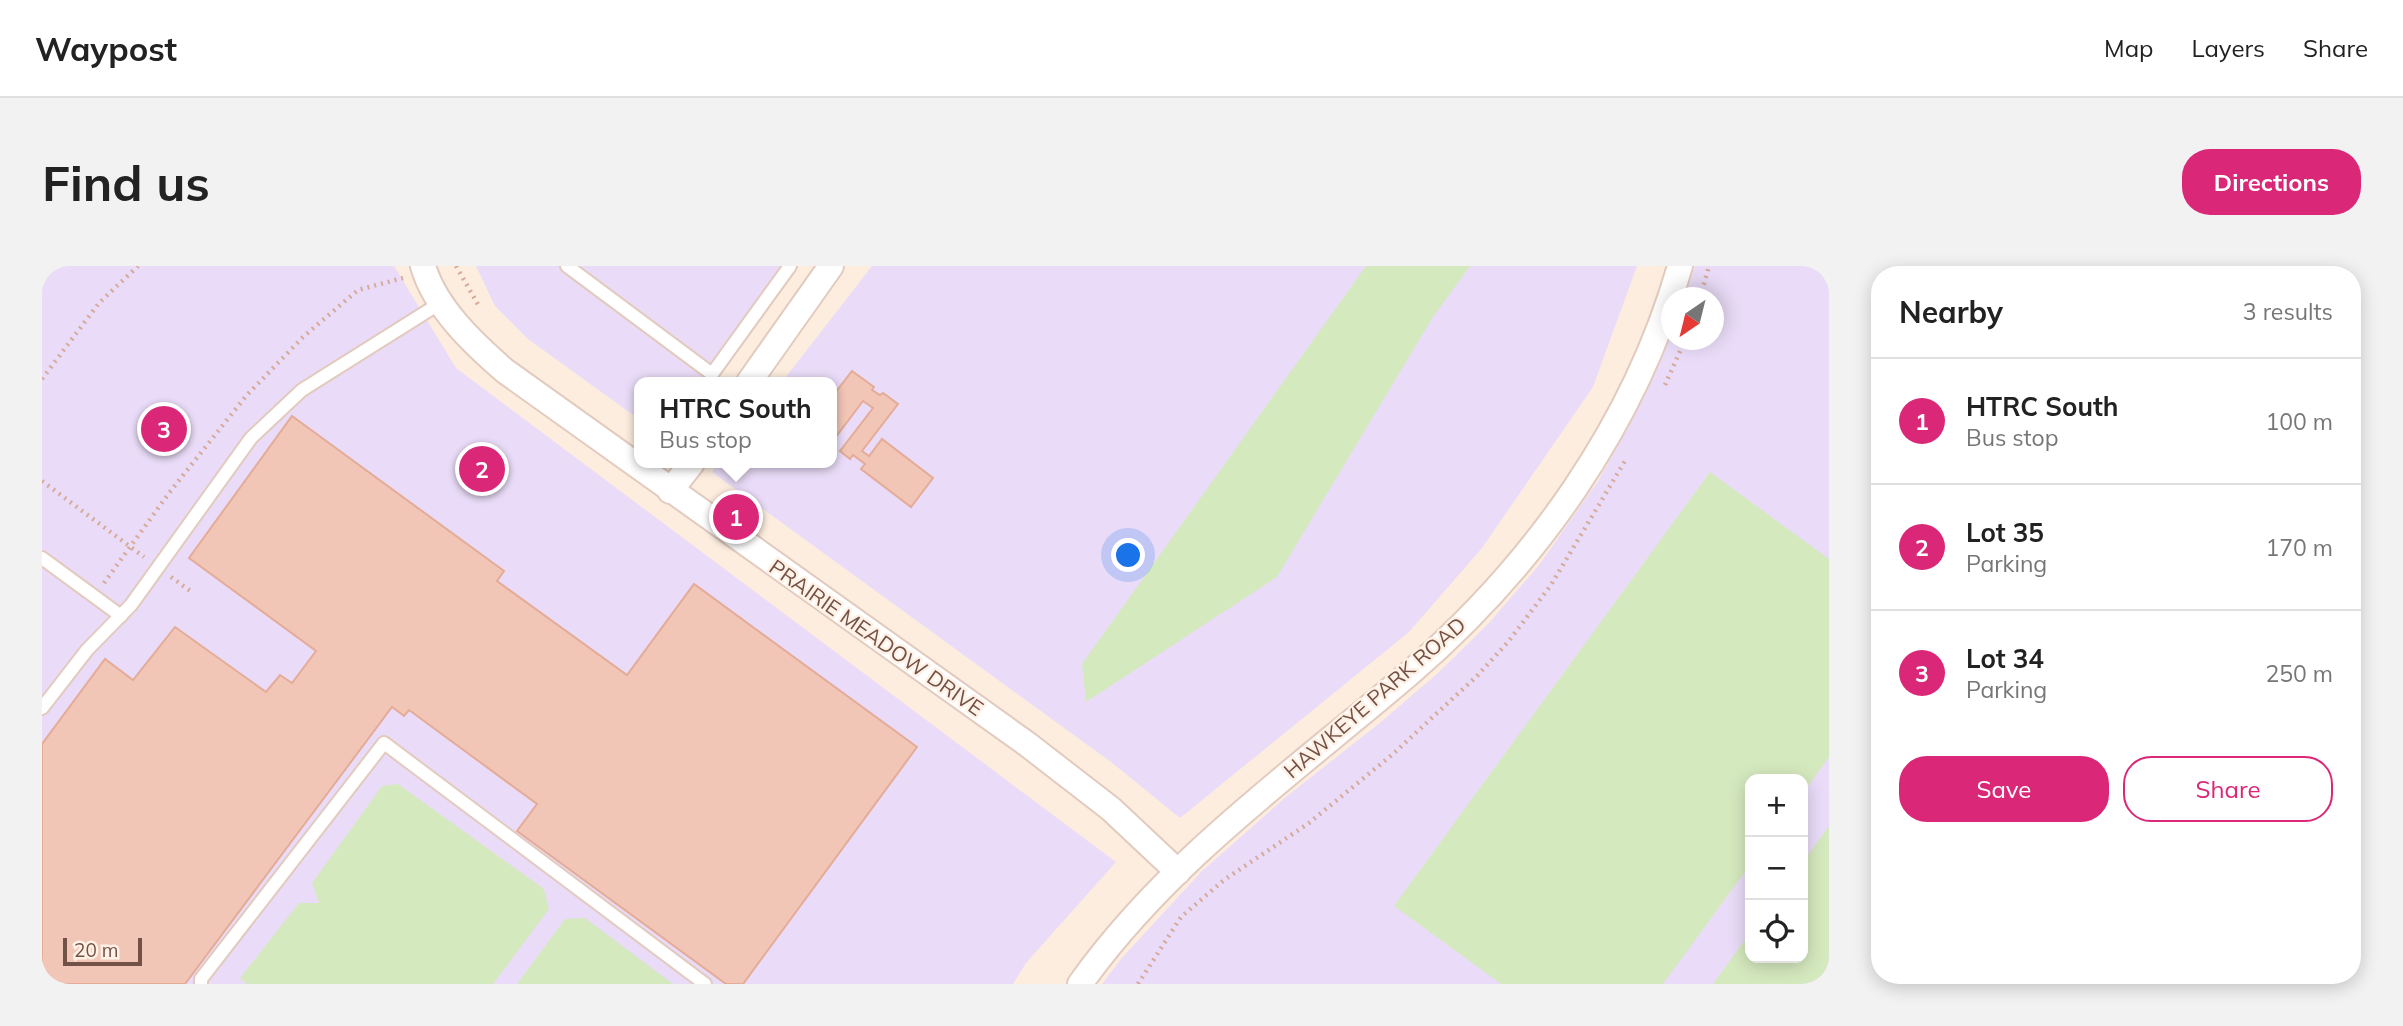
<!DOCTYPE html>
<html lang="en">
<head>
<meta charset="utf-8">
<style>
	body { margin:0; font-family:Mulish,sans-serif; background:#f2f2f2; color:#222 }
	.controls { position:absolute; right:21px; bottom:21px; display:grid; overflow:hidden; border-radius:14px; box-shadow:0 4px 18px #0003 }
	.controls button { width:63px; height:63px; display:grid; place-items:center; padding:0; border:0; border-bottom:2px solid #e0e0e0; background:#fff; color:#222; font:35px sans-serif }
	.compass { position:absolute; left:1619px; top:21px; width:63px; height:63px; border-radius:50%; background:#fff; box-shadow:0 4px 18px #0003; rotate:215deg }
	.scale { position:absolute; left:21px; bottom:18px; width:79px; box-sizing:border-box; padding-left:7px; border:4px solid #725147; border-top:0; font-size:19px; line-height:24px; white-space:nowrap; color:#725147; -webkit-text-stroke:5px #fff1e5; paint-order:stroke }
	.you { position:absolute; left:1087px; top:290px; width:24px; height:24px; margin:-18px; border:5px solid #fff; border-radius:50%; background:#1a73e8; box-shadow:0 0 0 10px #1a73e833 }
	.badge { display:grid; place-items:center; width:46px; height:46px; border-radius:50%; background:#db2777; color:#fff; font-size:23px; font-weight:700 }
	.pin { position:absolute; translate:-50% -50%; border:4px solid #fff; box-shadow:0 2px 7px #0006 }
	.popup { position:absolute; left:592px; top:111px; width:203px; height:91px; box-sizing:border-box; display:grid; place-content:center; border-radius:14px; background:#fff; filter:drop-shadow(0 2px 5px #0005); font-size:23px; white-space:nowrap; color:#767676 }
	.popup b { font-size:26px; color:#222 }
	.popup::after { content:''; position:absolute; left:50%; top:100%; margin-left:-14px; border:14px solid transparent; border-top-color:#fff }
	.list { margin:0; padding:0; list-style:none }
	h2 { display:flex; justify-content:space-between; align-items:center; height:91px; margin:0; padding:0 28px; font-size:30px }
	h2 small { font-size:23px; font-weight:400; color:#767676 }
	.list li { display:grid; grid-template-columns:46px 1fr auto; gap:21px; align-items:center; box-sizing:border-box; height:126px; padding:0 28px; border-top:2px solid #e0e0e0 }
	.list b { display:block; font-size:26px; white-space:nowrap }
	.list p { margin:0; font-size:23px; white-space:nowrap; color:#767676 }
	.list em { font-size:23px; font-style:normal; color:#767676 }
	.actions { display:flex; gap:14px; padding:21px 28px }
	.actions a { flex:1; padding:16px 0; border:2px solid #db2777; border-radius:28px; text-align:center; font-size:24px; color:#db2777 }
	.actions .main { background:#db2777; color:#fff }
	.icon { flex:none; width:38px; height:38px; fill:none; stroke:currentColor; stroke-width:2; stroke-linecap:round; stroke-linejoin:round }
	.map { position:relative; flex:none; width:1787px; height:718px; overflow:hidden; border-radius:28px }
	header { display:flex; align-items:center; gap:42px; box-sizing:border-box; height:98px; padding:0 35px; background:#fff; border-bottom:2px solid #e0e0e0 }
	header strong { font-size:33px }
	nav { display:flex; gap:38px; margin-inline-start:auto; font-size:24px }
	.intro { display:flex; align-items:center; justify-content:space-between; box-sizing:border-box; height:168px; padding:0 42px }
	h1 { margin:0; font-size:49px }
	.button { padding:18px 32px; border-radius:28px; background:#db2777; color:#fff; font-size:24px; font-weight:700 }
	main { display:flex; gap:42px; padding:0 42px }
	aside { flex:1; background:#fff; border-radius:28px; box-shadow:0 4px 18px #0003 }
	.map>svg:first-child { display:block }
</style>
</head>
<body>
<header>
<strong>Waypost</strong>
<nav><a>Map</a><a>Layers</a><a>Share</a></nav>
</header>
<div class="intro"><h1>Find us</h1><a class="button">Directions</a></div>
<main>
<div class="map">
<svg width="1787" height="718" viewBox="0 0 1787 718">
	<rect width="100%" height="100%" fill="#fceddf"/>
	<g fill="#eadcf8" fill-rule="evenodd">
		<path d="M0,0h352l62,102 660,494 -90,101 -13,21h-971z"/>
		<path d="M434,0h321l-81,116h-76v38l-112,-81 -33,-33z"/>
		<path d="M830,0h765l-44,121 -111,161 -73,84 -229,186 -69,-56 -399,-290 7,-9h113v-81h-50z"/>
		<path d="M1653,0h134v718h-727l18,-24 82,-89 85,-75 94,-74 56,-48 52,-51 50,-58 59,-84 30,-53 30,-61 13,-35 1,8h42v-42l-29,-1zM1708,513h53v179h-53z"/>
	</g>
	<g fill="#d5e9be">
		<path d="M1324,0h104l-37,51 -156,260 -191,125 -4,-38z"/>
		<path d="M1668,206l119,87v198l-26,36v-14h-53v86l-87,119h-162l-107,-78z"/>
		<path d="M356,518l146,105 5,20 -56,75h-246l-7,-6 59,-75h20l-7,-20 70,-97z"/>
		<path d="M1787,560v158h-116l37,-51v25h53v-96z"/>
		<path d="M543,652l88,66h-156l48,-65z"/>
	</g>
	<g fill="#f1c6b6" stroke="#e4ab97" stroke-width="2">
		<path d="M810,105l22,16 -2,3 8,5 3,-2 15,11 -36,47 7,5 13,-17 51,39 -22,29 -50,-38 4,-5 -12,-9 -3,4 -10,-8 33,-43 -10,-7 -31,41v-45z"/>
		<path d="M250,150l212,155 -7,10 130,94 67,-91 223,163 -174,237h-17l-209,-153 20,-27 -128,-94 -5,6 -12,-9 -207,277h-143v-240l63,-85 28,21 42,-53 91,65 14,-17 12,8 24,-32 -127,-93z"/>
	</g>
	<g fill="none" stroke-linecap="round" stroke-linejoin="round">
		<defs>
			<g id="service">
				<path d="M525,0l145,108 78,-108"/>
				<path d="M0,292l79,58"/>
				<path d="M0,442l45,-58 44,-45 120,-167 51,-48 140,-88"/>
				<path d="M159,718v-5l183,-236 321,241"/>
			</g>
			<g id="minor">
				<path d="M381,0c12,42 51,78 82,105l522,373 84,65 67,63"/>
				<path d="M707,116l82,-116"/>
				<path d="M628,225l22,-28"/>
				<path d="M1038,718c89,-125 217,-214 331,-312 124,-107 224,-248 269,-406"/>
			</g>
		</defs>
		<use href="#service" stroke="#e2cabe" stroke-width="16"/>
		<use href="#minor" stroke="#e2cabe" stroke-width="28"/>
		<g stroke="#d6aa9a" stroke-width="4.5" stroke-dasharray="2 5" stroke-linecap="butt">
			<path d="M414,0l24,42"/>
			<path d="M1658,32l9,-32"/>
			<path d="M0,113l57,-76 39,-37"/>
			<path d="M1623,119l20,-45"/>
			<path d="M0,215l102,76"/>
			<path d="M129,311l22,16"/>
			<path d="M62,317l65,-90 77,-97 57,-59 55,-47 45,-12"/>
			<path d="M1096,718l43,-67 43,-37 85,-57 84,-69 84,-78 31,-34 43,-57 74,-124"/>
		</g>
		<use href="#service" stroke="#fff" stroke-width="12"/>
		<use href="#minor" stroke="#fff" stroke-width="24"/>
	</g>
	<g text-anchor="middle" stroke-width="5" stroke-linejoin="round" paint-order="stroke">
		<g font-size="21" fill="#725147" stroke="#fff1e5">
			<text transform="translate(834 372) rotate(35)" y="7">PRAIRIE MEADOW DRIVE</text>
			<text transform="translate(1333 432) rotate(-41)" y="7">HAWKEYE PARK ROAD</text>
		</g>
	</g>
</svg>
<div class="controls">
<button>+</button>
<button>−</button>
<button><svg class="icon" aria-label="locate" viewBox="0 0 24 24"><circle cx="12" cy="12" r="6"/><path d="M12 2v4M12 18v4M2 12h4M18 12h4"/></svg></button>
</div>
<svg class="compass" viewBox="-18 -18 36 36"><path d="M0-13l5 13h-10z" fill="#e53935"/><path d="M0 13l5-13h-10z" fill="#767676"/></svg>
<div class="scale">20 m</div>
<div class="you"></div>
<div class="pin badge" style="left:694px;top:251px">1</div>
<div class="popup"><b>HTRC South</b>Bus stop</div>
<div class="pin badge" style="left:440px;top:203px">2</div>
<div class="pin badge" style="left:122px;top:163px">3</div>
</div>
<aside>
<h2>Nearby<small>3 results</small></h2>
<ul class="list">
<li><span class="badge">1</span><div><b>HTRC South</b><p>Bus stop</p></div><em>100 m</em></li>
<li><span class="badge">2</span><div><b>Lot 35</b><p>Parking</p></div><em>170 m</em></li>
<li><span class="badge">3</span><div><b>Lot 34</b><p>Parking</p></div><em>250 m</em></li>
</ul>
<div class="actions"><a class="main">Save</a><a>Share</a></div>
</aside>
</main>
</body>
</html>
